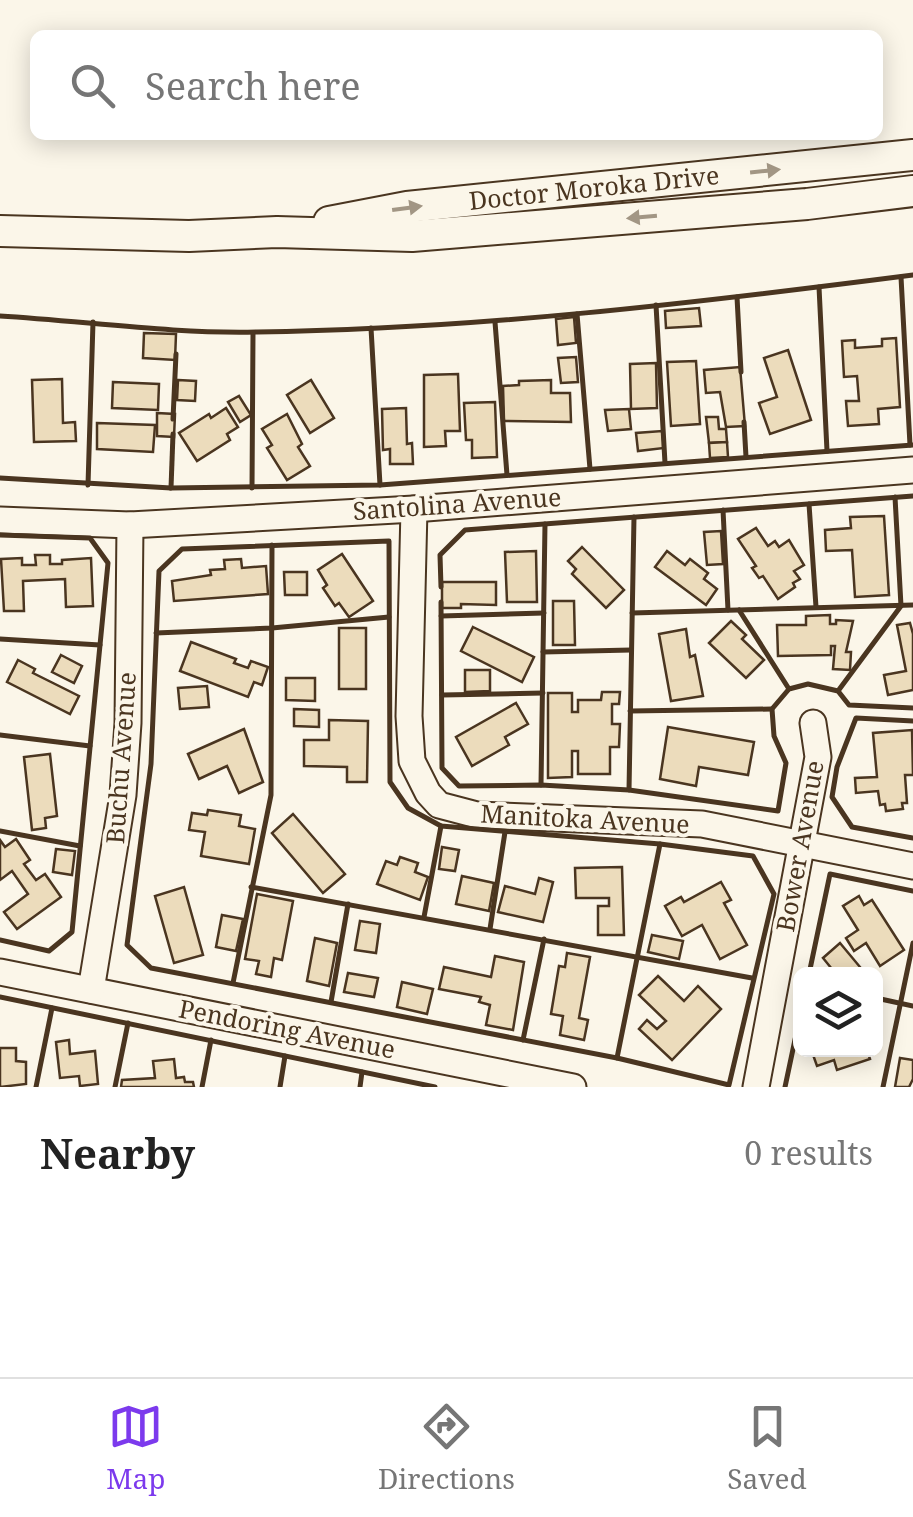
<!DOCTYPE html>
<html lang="en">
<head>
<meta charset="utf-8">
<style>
	body { margin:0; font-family:"Noto Serif",serif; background:#f2f2f2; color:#222 }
	.controls { position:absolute; right:30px; bottom:30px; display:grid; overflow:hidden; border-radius:15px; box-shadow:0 5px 25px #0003 }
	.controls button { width:90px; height:90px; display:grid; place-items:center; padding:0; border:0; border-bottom:2px solid #e0e0e0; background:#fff; color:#222; font:50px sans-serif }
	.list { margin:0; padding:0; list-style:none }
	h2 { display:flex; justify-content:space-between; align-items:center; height:130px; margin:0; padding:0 40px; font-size:42px }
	h2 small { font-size:32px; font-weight:400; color:#767676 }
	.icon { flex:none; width:55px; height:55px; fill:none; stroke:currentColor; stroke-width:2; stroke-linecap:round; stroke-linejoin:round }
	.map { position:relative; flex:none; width:913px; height:1087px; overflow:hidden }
	.search { position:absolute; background:#fff; box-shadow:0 5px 25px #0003; left:30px; right:30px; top:30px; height:110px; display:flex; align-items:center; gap:25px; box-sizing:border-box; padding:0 35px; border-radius:15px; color:#767676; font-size:38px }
	.sheet { height:290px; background:#fff }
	nav { display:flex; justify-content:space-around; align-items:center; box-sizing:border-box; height:140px; border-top:2px solid #e0e0e0; background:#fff; font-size:28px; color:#767676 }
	nav a { display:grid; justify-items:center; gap:5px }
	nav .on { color:#7c3aed }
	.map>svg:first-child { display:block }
</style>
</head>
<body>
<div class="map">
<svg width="913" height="1087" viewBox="0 0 913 1087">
	<rect width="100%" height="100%" fill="#fbf6e9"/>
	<g fill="#ecdcbc" stroke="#4a3520" stroke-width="2.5">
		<path d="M699,308l2,18 -35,2 -1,-17z"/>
		<path d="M574,317l2,26 -18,2 -2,-26z"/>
		<path d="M144,333l32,1 -1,26 -32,-2z"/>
		<path d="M896,338l4,69 -22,2 1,15 -31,2 -2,-25h13l-2,-25 -13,1 -2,-36 13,-1v8l27,-2v-7z"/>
		<path d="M788,350l23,70 -41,14 -11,-31 18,-6 -13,-39z"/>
		<path d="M576,357l2,25 -17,1 -3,-25z"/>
		<path d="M696,361l4,63 -29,2 -4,-64z"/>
		<path d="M656,363l1,45 -26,1 -1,-45z"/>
		<path d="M740,367l5,59 -19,1 -6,-35 -14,1 -2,-23z"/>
		<path d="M458,374l2,57h-15l1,15 -22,1v-72z"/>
		<path d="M62,379l1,44 12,-1 1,19 -42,1 -2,-62z"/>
		<path d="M178,380l18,1 -1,20 -18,-1z"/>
		<path d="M311,380l23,38 -24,15 -23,-38z"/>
		<path d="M551,380v13h19l1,29 -67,-1 -1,-35 16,-1v-4z"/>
		<path d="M113,382l46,2 -1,26 -46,-2z"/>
		<path d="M239,396l12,19 -11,7 -12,-20z"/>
		<path d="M495,402l2,55 -25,1v-18h-6l-2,-37z"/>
		<path d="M226,408l12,19 -11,7 3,6 -33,21 -18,-28 30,-19 2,4z"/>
		<path d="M406,408l1,36 5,-1 1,21h-23v-15l-7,1 -1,-41z"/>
		<path d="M629,409l2,20 -23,2 -3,-21z"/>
		<path d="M157,413l18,1 -1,23 -17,-1z"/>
		<path d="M287,414l15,30 -4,3 12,19 -23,14 -20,-32 5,-3 -10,-16z"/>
		<path d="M706,417h12l1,12h7l1,13 -18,1z"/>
		<path d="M97,423l58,2 -2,27 -56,-3z"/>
		<path d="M662,431l2,17 -26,3 -2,-18z"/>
		<path d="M727,442l1,15 -18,1 -1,-15z"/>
		<path d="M884,516l5,79 -34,2 -3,-47 -26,1 -1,-21 26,-2 -1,-11z"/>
		<path d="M756,528l12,18 7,-5 4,6 10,-7 15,25 -10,6 6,8 -7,4 2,4 -17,12 -15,-23 -4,2 -7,-10 4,-2 -18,-27z"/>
		<path d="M721,531l2,33 -16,1 -3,-33z"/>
		<path d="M582,547l42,43 -18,18 -34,-34 4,-5 -8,-8z"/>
		<path d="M536,551l1,51h-30l-2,-50z"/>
		<path d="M667,551l18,14 5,-6 18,14 -4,6 13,10 -11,16 -51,-38z"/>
		<path d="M342,554l31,47 -24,16 -10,-14 -4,3 -12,-18 4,-3 -9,-15z"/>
		<path d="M35,555h15v9h12v-4l29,-2 2,48 -27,1 -1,-28 -42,2 1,30h-20l-3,-52 21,-1v7h14z"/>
		<path d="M241,559l1,9 24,-2 2,28 -94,7 -2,-20 39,-6 -1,-5 15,-1 -1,-9z"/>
		<path d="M284,572h23v23h-22z"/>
		<path d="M442,582h54v23l-35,-1v4h-19z"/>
		<path d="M553,601h21l1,44h-22z"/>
		<path d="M830,615v9h6v-4l17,1 -7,31h5l-1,18 -17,-1 2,-23h-4v9l-53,1 -1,-31h29v-9z"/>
		<path d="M731,621l15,14 -4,4 22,21 -18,18 -37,-35z"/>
		<path d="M910,623l3,11v56l-25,5 -4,-20 22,-4 -9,-46z"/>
		<path d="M473,627l61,30 -12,25 -61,-31z"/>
		<rect x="339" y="628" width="27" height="61"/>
		<path d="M686,629l4,28 5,-2 8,41 -32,5 -12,-67z"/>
		<path d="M191,642l45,17 -2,4 14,5 3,-7 17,6 -6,18 -8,-3 -6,15 -68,-26z"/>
		<path d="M61,655l21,11 -8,17 -22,-11z"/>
		<path d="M18,660l17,9 -2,4 46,23 -9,18 -63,-32z"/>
		<path d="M465,670h25v21l-25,1z"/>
		<path d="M286,678h29v23l-29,-1z"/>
		<path d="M207,686l2,21 -29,2 -2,-21z"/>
		<path d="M602,692h18l-1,12h-7v20h8l-1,23h-9v27h-32v-23h-6v26l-24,1v-85h24v19h6v-12h23z"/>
		<path d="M516,703l12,21 -23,13 4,8 -37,21 -16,-29z"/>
		<path d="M294,709l25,1v17l-25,-1z"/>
		<path d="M329,720l39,1 -1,61h-20v-15l-43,-1v-26h25z"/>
		<path d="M668,727l86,15 -6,33 -49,-8 -3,19 -36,-7z"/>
		<path d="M244,729l19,53 -24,11 -12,-27 -28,13 -11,-25z"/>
		<path d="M912,730l1,45h-8l2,28h-5l1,6 -17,2 -1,-7 -5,1 -2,-14 -22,2 -1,-15 22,-1 -4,-44z"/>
		<path d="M50,754l7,62 -12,2 1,10 -14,2 -8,-73z"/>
		<path d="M208,810l33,5 -2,11 16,3 -6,35 -48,-8 4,-24 -16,-2 3,-17 15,2z"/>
		<path d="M293,814l52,60 -22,19 -51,-60z"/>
		<path d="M16,839l14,21 -6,4 12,16 9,-6 16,23 -44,32 -13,-17 24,-18 -16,-23 -12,9v-40l5,7z"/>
		<path d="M442,847l17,3 -4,21 -16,-2z"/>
		<path d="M56,849l19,2 -3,24 -19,-3z"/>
		<path d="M400,857l18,6 -3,9 13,5 -8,23 -43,-16 9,-23 11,4z"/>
		<path d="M622,867l2,68h-26v-29h11v-8h-33l-1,-30z"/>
		<path d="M462,876l32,7 -5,28 -33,-7z"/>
		<path d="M539,878l14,4 -10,40 -45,-10 7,-26 30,8z"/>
		<path d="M721,882l10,18 -7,3 23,42 -27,14 -18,-34 -20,11 -17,-30 16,-9 3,5z"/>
		<path d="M184,887l19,68 -29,8 -19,-67z"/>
		<path d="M257,894l36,7 -11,59 -8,-2 -3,19 -15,-3 3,-13 -14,-2z"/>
		<path d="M859,896l5,9 8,-5 32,50 -24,16 -14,-23 -12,8 -8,-13 12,-8 -15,-24z"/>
		<path d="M222,915l21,4 -7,32 -20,-4z"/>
		<path d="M360,921l20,3 -4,29 -21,-3z"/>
		<path d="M652,935l31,6 -4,18 -31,-7z"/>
		<path d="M315,938l22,5 -8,43 -22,-5z"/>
		<path d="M840,943l20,24 -8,7h-16l-13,-16z"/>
		<path d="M567,953l23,4 -11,61 9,2 -4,20 -24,-5 3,-19 -12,-2 8,-48 6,1z"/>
		<path d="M495,956l29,6 -11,68 -27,-5 4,-20 -11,-3 2,-5 -42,-8 5,-22 47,10z"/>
		<path d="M348,973l30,5 -4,19 -30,-5z"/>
		<path d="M658,976l26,25 14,-15 23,23 -49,51 -33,-31 8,-9 10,9 9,-8 -27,-26z"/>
		<path d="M402,982l31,7 -6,25 -30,-7z"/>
		<path d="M69,1040l1,14 25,-3 3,33 -18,2 -1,-10 -19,2 -4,-36z"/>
		<path d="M0,1048h16v13l10,1v22l-26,3z"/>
		<path d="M820,1050h47l3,9 -33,11 -3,-10 -17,6 -5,-14z"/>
		<path d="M900,1058l13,2v19l-4,8h-14z"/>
		<path d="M174,1059l2,19 8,-1 1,5h8l1,5h-73l1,-7 33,-2 -2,-17z"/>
	</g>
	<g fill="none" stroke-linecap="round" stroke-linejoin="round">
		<defs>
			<g id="minor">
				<path d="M414,509l-5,207 3,45 16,32 11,12 38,10 225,9 211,42"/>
				<path d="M0,520l130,5 284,-16 499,-39"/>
				<path d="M0,972l573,115"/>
				<path d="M91,990l32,-195 5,-72 2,-198"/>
				<path d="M756,1087l62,-330 -5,-34"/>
			</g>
			<g id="major">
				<path d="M329,222l78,-15 506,-52"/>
				<path d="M0,231l189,5 88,-4 135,4 395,-32 106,-13"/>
			</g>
		</defs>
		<use href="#minor" stroke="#4a3520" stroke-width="29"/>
		<use href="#major" stroke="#4a3520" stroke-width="34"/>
		<use href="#minor" stroke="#fbf6e9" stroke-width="25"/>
		<use href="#major" stroke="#fbf6e9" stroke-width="30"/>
		<g stroke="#4a3520" stroke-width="5">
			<path d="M901,277l9,168"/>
			<path d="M819,287l8,164"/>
			<path d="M737,297l4,75"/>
			<path d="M656,305l9,158"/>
			<path d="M577,314l13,155"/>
			<path d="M0,316c85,5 172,18 257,16 220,-3 438,-29 656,-57"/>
			<path d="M495,322l12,153"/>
			<path d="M371,328l9,157"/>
			<path d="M173,419l3,-65"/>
			<path d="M744,422l2,35"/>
			<path d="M0,478l171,10 209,-3 533,-40"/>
			<path d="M88,485l5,-163"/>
			<path d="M171,488l2,-54"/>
			<path d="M252,488l1,-155"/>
			<path d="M809,504l7,103"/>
			<path d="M723,510l5,100"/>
			<path d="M0,535l90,3 18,25 -36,369 -23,19 -49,-11"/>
			<path d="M389,541l1,241 18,26 33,18 219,18 93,12 21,38 -45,191 -112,-27 -466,-90 -24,-23 24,-181 8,-193 23,-22z"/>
			<path d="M441,587l-1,-32 25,-25 448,-34"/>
			<path d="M441,602l1,166 17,18 82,-1 88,5 149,21 8,-48 -12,-27 -2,-27 17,-20 19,-5 30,7 11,14 64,3"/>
			<path d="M739,610l50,79"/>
			<path d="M632,613l281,-8"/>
			<path d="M441,616l103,-3"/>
			<path d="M156,633l116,-5 117,-11"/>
			<path d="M0,639l100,6"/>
			<path d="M543,652l88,-2"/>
			<path d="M838,691l63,-85 -6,-109"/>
			<path d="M442,695l101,-2"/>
			<path d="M630,711l142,-2"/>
			<path d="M913,721l-57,-3 -19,49 -5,30 20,30 61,11"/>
			<path d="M0,735l90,11"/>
			<path d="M541,785l4,-261"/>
			<path d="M629,790l5,-273"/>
			<path d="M0,831l80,15"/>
			<path d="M251,887l501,91"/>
			<path d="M424,917l17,-91"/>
			<path d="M490,929l15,-97"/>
			<path d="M809,974l21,-100 83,17"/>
			<path d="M233,983l38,-188 1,-250"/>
			<path d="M0,997l435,90"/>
			<path d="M876,998l37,8"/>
			<path d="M331,1002l17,-98"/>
			<path d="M523,1040l21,-101"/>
			<path d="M617,1058l43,-214"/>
			<path d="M36,1087l16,-79"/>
			<path d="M115,1087l13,-64"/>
			<path d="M202,1087l9,-47"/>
			<path d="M280,1087l5,-31"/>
			<path d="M360,1087l2,-15"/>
			<path d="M785,1087l15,-71"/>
			<path d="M883,1087l30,-144"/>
		</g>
	</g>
	<defs><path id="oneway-solid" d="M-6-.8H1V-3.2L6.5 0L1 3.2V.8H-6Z" transform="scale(2.5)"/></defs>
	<g fill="#a29684">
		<use href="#oneway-solid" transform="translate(765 171) rotate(-6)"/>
		<use href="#oneway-solid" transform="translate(407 208) rotate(-8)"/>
		<use href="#oneway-solid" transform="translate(642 217) rotate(175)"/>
	</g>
	<g text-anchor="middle" stroke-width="8" stroke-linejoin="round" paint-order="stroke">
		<g font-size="25" fill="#4a3520" stroke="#fbf6e9">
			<text transform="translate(594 188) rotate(-6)" y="9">Doctor Moroka Drive</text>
			<text transform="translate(457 504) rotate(-4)" y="9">Santolina Avenue</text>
			<text transform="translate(121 758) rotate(-86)" y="9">Buchu Avenue</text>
			<text transform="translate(585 819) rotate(3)" y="9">Manitoka Avenue</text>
			<text transform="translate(800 846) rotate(-80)" y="9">Bower Avenue</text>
			<text transform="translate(287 1029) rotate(11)" y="9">Pendoring Avenue</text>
		</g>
	</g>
</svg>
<div class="controls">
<button><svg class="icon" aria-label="layers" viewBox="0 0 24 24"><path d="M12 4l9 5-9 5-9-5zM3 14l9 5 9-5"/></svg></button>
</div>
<div class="search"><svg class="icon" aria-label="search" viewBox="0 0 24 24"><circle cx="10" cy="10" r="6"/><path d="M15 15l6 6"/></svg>Search here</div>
</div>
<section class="sheet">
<h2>Nearby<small>0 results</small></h2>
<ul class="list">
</ul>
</section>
<nav>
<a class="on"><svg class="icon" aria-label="map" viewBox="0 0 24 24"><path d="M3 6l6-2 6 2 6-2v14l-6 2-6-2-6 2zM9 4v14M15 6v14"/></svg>Map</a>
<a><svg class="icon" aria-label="directions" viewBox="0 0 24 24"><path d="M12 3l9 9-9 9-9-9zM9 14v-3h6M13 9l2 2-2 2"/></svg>Directions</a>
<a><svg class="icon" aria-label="saved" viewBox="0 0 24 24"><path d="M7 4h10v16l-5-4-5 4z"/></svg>Saved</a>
</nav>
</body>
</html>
